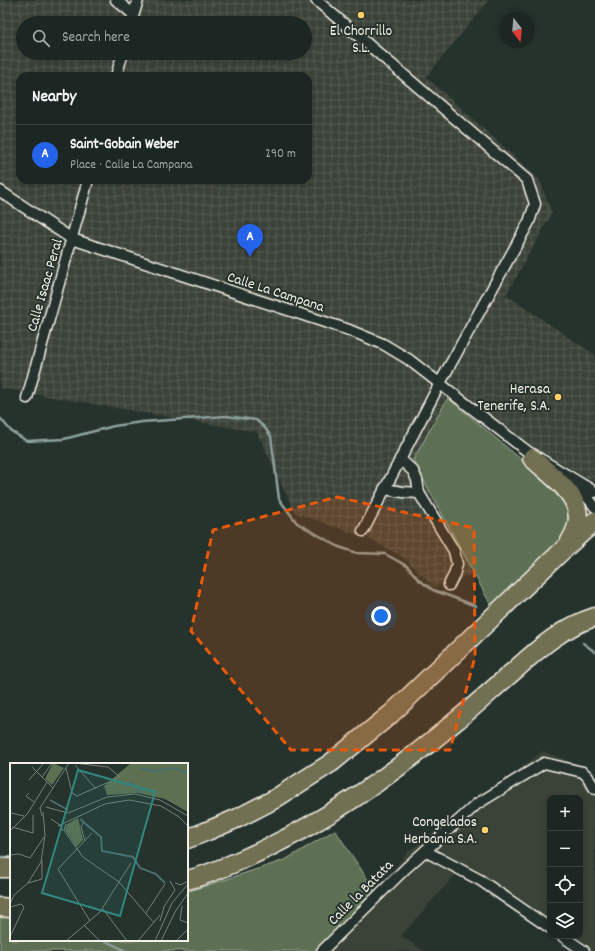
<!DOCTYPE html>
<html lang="en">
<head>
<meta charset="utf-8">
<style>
	body { margin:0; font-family:Dekko,sans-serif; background:#252e2a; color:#f1f3f6 }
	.controls { position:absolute; right:12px; bottom:12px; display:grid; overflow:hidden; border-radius:8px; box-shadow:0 2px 6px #0003 }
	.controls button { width:36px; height:36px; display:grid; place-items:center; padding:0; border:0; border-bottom:1px solid #3a4340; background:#1c2622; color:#f1f3f6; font:20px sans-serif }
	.compass { position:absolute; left:499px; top:12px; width:36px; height:36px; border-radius:50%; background:#1c2622; box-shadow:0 2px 6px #0003; rotate:164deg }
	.you { position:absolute; left:381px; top:616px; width:14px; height:14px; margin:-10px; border:3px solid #fff; border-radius:50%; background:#1a73e8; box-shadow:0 0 0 6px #1a73e833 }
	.badge { display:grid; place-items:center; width:26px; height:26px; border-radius:50%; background:#2563eb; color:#fff; font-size:13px; font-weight:700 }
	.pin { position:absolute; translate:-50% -33px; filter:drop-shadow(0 1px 2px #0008) }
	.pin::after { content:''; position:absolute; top:21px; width:14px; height:12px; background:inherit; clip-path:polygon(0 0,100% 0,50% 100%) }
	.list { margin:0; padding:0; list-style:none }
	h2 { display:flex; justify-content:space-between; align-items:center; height:52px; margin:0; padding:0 16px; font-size:17px }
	h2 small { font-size:13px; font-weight:400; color:#a0a5a5 }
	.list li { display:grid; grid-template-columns:26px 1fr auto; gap:12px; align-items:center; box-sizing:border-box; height:60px; padding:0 16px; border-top:1px solid #3a4340 }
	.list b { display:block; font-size:15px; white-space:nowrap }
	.list p { margin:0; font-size:13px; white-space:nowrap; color:#a0a5a5 }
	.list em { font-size:13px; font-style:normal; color:#a0a5a5 }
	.icon { flex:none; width:22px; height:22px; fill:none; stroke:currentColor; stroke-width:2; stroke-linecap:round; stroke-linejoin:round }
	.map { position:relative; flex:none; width:595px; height:951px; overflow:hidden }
	.search { position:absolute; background:#1c2622; box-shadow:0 2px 6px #0003; left:16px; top:16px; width:296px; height:44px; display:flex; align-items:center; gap:10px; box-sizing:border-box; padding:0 14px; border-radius:22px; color:#a0a5a5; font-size:15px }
	.panel { position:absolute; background:#1c2622; box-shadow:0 2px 6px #0003; left:16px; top:72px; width:296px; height:112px; border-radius:12px }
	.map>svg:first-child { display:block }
</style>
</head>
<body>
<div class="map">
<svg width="595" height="951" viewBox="0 0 595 951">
	<defs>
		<pattern id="industrial-grid" width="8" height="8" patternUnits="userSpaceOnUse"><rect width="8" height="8" fill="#3a4238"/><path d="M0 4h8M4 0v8" fill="none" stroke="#575e55"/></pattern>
	</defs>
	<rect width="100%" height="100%" fill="#26332d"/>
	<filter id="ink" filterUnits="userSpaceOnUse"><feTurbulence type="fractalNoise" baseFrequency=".025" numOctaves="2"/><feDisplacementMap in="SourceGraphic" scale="8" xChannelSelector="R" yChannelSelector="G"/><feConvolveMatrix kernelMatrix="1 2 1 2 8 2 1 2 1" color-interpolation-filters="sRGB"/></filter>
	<g filter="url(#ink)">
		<path fill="#3a4238" d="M543,751l50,20 2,3v177h-18l-24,-15h27v-138h-30v136l-94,-60 -55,62 23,15h-97l81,-99z"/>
		<path fill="url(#industrial-grid)" fill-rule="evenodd" d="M0,0h489l-63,77 113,102 13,34 -46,82 89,60v128l-60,-35 -81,-61 -41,73 62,113 -41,14 -31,-30 -35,-19 -73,-25 -38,-81 -257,-44zM23,23h282v30h-282zM20,76h288v104h-288z"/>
		<g fill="#5d7052" stroke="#a8b09d">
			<path d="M448,398l119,100 2,29 -6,15 -71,65 -79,-147z"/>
			<path d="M335,830l41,62 -49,59h-327v-33l11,-1v23h176v-48l98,-32z"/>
		</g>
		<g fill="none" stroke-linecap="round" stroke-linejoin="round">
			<g stroke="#8ea29f" stroke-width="2.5">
				<path d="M0,418l11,13 16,10 37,-2 50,-13 28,-4 84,-6 30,4 8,7 7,9 8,63 18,24 42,24 18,6 28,1 22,12 12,14 14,10 43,16"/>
				<path d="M583,643l12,9"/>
				<path d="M0,857h11"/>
				<path d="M104,940l22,11"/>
			</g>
			<defs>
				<g id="street">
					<path d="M116,0l17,14"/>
					<path d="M316,0l211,180 8,24 -6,18 -89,161 -77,148"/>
					<path d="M131,23l7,-23"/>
					<path d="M116,76l7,-23"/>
					<path d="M0,191l72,48 277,91 34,14 25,15 119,92 68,41"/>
					<path d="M27,398l61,-218"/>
					<path d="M400,459l13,12 4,9 2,13 35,58 3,13 -3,11 -5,10"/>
					<path d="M571,484l14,10 10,13"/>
					<path d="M384,489l19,3 16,1"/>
					<path d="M425,851l55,29 70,48"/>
					<path d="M562,936l22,15"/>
					<path d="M322,951l84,-83 71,-64 67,-41 39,9 4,4 8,13"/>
				</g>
				<g id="highway">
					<path d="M532,458c24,23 63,45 38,83"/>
					<path d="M187,839l18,-7 33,-14 35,-18 58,-37 60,-49 174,-166 30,-27"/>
					<path d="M0,868h11"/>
					<path d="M187,880c18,-4 36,-12 54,-20 79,-34 149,-83 215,-139 20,-16 39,-34 59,-51 24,-22 48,-43 80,-53"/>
					<path d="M0,907l11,1"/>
				</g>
			</defs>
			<use href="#street" stroke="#f4f1e8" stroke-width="13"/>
			<use href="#highway" stroke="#f4f1e8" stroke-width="21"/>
			<use href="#street" stroke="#26332d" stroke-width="10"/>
			<use href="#highway" stroke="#716f52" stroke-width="18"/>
		</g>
	</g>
	<path fill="#e8590c" fill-opacity="0.2" stroke="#e8590c" stroke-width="3" stroke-dasharray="8 5" stroke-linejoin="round" d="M337,497l137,31 1,129 -25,93h-159l-100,-119 22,-101z"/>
	<g fill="#ffd166" stroke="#26332d" stroke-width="1.5">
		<circle cx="361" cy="15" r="4"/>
		<circle cx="558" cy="397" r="4"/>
		<circle cx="485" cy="830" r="4"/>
	</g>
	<g text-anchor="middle" stroke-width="4" stroke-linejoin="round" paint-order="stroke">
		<g font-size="15" fill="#f4f1e8" stroke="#26332d" text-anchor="end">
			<text x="361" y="35" text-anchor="middle">El Chorrillo<tspan x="361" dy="17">S.L.</tspan></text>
			<text x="550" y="393">Herasa<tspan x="550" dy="17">Tenerife, S.A.</tspan></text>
			<text x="477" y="826">Congelados<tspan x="477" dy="17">Herbania S.A.</tspan></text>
		</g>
		<g font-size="15" fill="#f4f1e8" stroke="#26332d">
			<text transform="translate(44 285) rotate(-74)" y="5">Calle Isaac Peral</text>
			<text transform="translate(276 291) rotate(18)" y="5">Calle La Campana</text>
			<text transform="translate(360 892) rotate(-45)" y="5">Calle la Batata</text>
		</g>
	</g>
	<g transform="translate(10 763)">
		<rect width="178" height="178" fill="#26332d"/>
		<path d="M43,0l11,5 -12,17 -7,-6zM121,0h57v49l-23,-13 -27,-6 -31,2 -3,-9zM68,55l5,22 -7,7 -11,-17 2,-6z" fill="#5d7052"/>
		<path fill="none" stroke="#4a6e6e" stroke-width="2" d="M131,6l12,2 20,-3 15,5M120,18l12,12M40,37l18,10M70,56l21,18 1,14 31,6 7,11 16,6 9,9"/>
		<path fill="none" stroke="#787f78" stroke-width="1" d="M63,0l35,4M65,2l21,24M22,4l21,21M56,5l6,25 5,3 43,-19 -12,-10M32,14l10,-14M19,17l15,-17M19,30l-3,3 8,6M36,44l22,6 39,-16 28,-3 25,6 28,16M1,50l13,3M32,53l-2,-8 29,-45M41,56l9,6 3,6M73,60l-2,4 4,14M56,61l-2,6 4,6M48,63l47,-22 24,-4 32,6 18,11 9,9M2,64l21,6v-18M0,68l18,-18 19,-31M57,72l16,22 36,25 35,41M0,92l9,-1 11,4 14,-21M18,120l14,-4v-19M165,120l6,2 7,-4M0,141l4,-9 14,-12 13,-21 4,-27 -2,-23M172,143l-2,14 8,3M0,144l11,-3 3,3 -14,30M153,145l12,-18 -5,-9M93,146l24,32M136,150l19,-29M80,158l-32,-52 34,-36M150,158l4,-14M74,162l16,16M56,178l34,-29 31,-49M128,178l22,-26M145,178l17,-38 16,-19M151,178l14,-29 13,-19M166,178l12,-12"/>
		<path fill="#318880" fill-opacity="0.15" stroke="#318880" stroke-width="2" d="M68,7l77,22 -35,124 -78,-23z"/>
		<rect width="178" height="178" fill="none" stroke="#f4f1e8" stroke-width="2"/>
	</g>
</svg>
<div class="controls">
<button>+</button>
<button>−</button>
<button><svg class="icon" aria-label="locate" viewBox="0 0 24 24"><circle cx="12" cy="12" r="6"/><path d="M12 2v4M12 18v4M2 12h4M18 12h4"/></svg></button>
<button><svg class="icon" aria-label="layers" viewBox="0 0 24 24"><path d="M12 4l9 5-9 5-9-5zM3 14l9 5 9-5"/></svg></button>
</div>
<svg class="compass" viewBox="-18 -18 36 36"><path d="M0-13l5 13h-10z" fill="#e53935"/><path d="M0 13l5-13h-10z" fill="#a0a5a5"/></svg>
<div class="you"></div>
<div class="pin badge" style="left:250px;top:257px">A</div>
<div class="search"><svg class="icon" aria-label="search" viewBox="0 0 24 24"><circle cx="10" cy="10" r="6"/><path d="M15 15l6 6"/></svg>Search here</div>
<section class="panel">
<h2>Nearby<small></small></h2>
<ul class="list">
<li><span class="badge">A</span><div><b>Saint-Gobain Weber</b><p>Place · Calle La Campana</p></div><em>290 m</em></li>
</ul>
</section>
</div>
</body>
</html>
